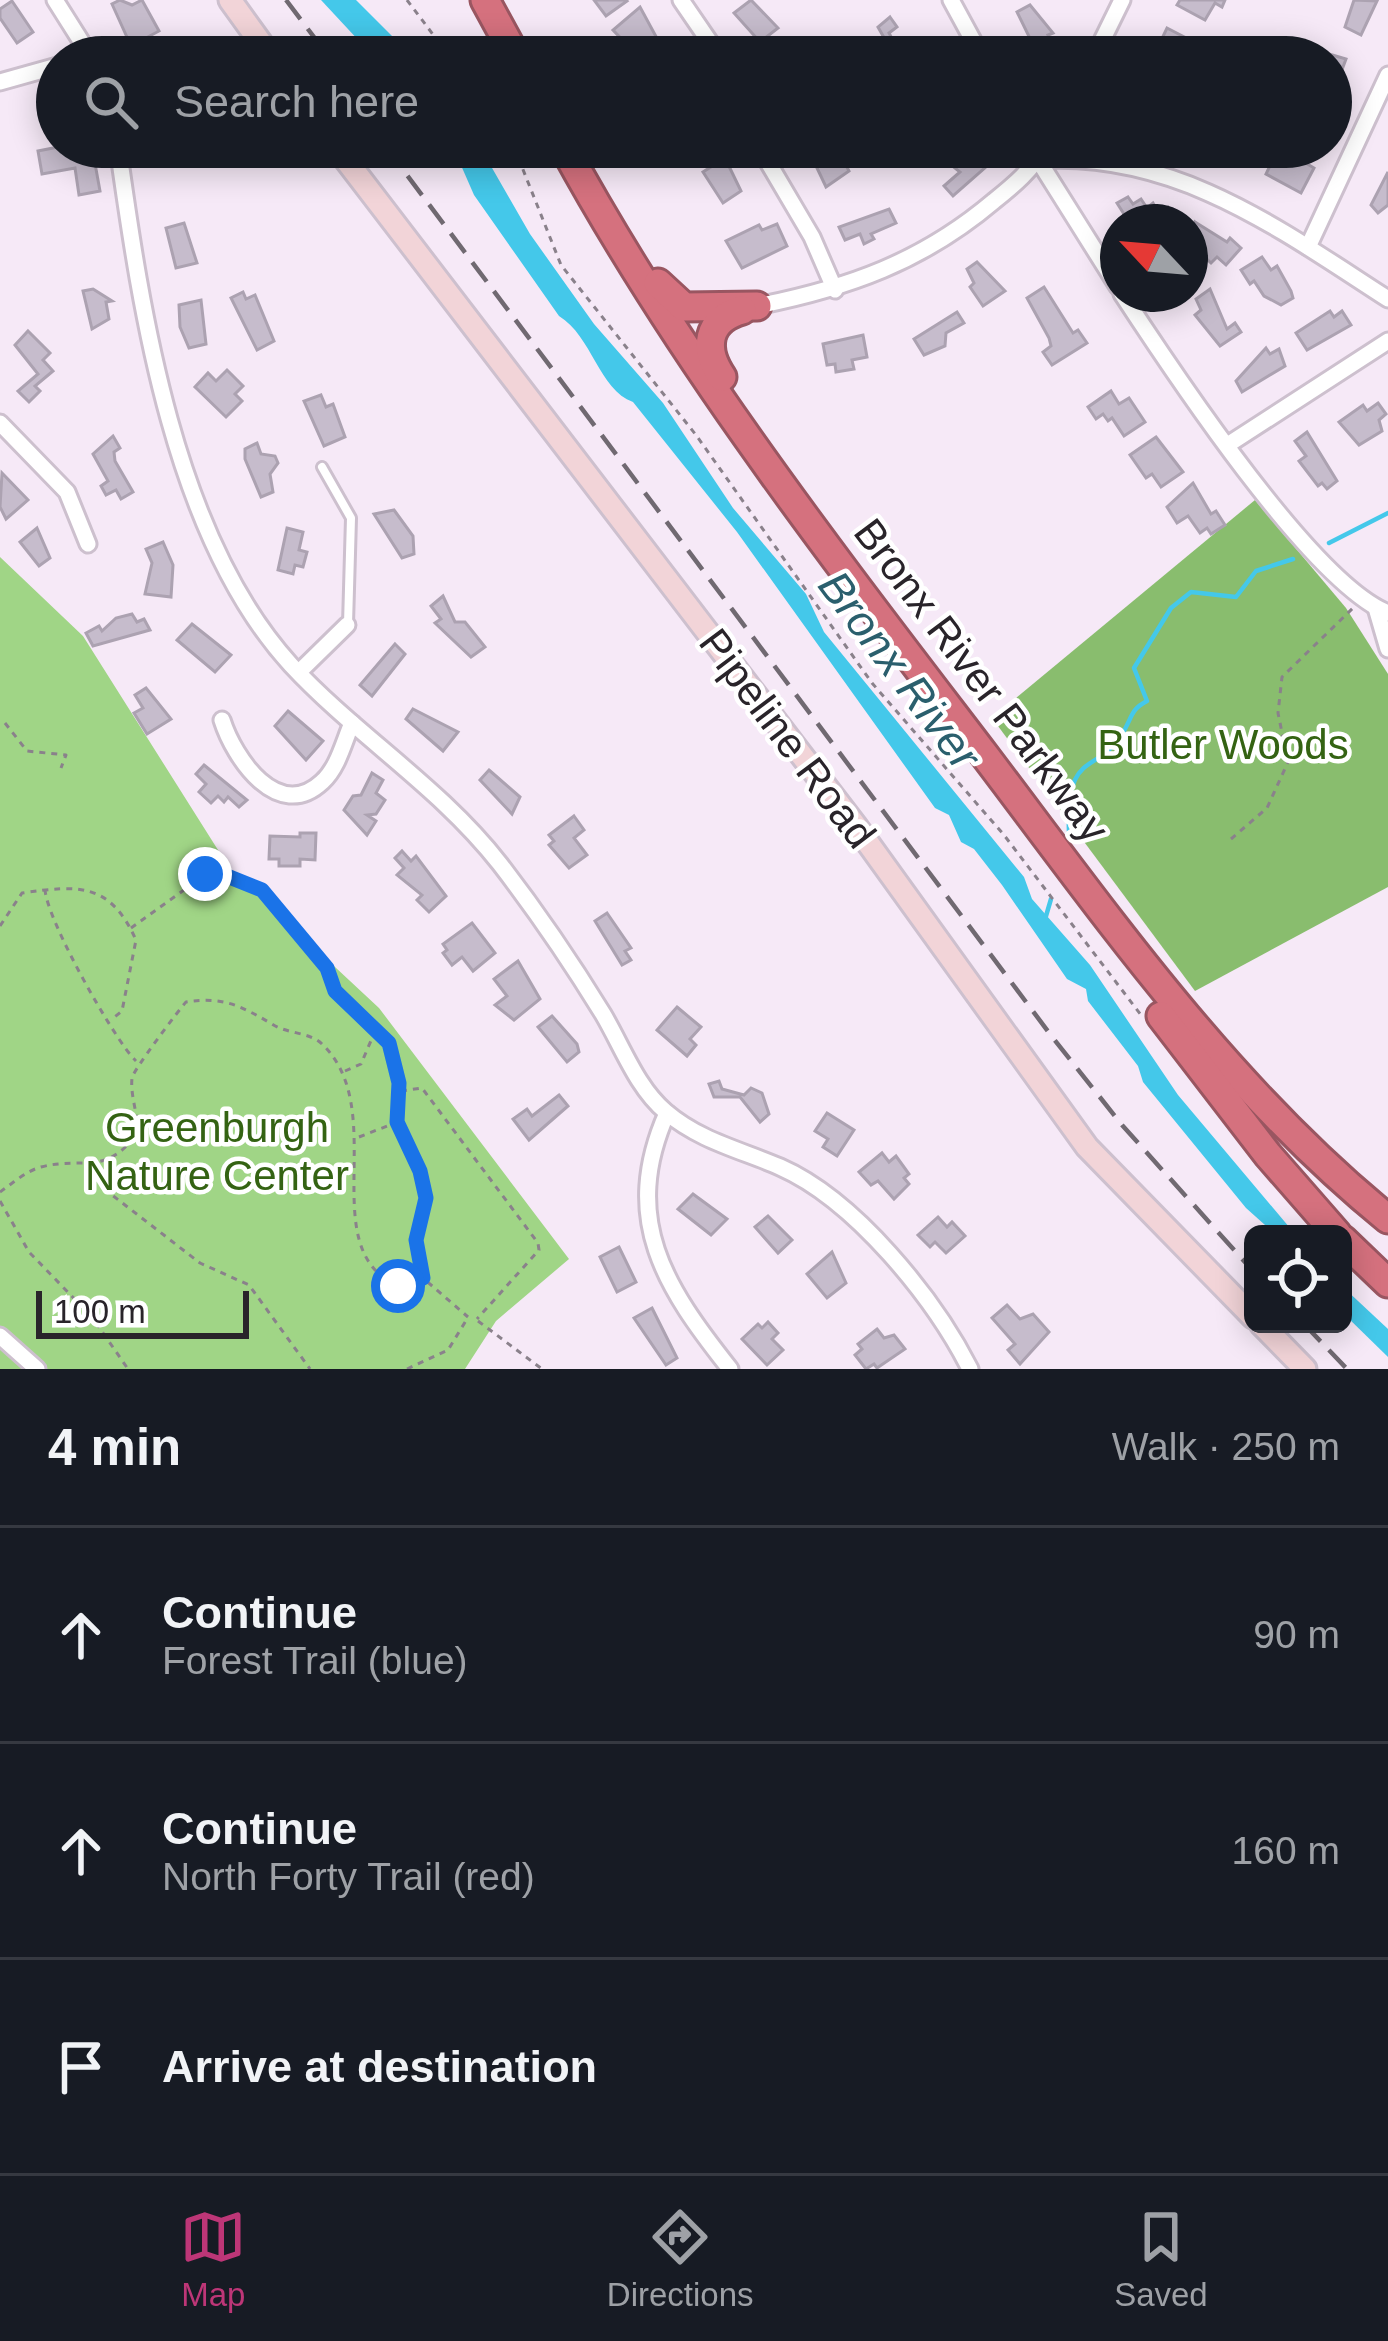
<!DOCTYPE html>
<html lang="en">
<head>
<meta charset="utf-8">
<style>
	body { margin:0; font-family:Arial,sans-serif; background:#20242c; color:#f1f3f6 }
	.controls { position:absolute; right:36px; bottom:36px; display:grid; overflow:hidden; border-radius:18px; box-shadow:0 6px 30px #0003 }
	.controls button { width:108px; height:108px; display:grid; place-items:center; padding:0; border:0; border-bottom:3px solid #363941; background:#171b24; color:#f1f3f6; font:60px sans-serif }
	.compass { position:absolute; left:1100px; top:204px; width:108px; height:108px; border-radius:50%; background:#171b24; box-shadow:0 6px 30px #0003; rotate:296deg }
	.scale { position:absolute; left:36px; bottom:30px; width:213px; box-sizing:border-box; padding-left:12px; border:6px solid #29242a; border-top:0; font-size:33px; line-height:42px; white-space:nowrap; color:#29242a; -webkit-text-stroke:9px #fff; paint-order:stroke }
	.stop { position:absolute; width:36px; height:36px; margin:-27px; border:9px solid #1a73e8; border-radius:50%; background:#fff }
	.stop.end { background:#1a73e8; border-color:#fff; box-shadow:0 3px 12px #0008 }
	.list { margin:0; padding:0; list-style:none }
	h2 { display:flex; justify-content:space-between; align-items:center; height:156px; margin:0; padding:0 48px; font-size:51px }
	h2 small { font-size:39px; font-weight:400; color:#9ea1a6 }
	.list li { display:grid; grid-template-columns:78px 1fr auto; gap:36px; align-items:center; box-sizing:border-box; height:216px; padding:0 48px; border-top:3px solid #363941 }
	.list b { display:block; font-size:45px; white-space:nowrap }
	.list p { margin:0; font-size:39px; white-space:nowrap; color:#9ea1a6 }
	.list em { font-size:39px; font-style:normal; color:#9ea1a6 }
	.icon { flex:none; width:66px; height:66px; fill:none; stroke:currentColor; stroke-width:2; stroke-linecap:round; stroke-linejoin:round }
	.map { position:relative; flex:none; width:1388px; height:1369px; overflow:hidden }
	.search { position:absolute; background:#171b24; box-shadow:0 6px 30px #0003; left:36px; right:36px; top:36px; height:132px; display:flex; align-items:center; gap:30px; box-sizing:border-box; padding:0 42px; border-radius:66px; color:#9ea1a6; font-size:45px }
	.sheet { height:804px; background:#171b24 }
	nav { display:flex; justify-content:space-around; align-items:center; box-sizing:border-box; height:168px; border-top:3px solid #363941; background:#171b24; font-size:33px; color:#9ea1a6 }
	nav a { display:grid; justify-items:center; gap:6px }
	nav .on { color:#bd3677 }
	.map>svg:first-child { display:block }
</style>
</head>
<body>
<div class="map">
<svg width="1388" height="1369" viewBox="0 0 1388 1369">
	<rect width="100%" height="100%" fill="#f6e9f7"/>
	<path fill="#a0d586" d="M0,557l83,79 147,233 149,139 190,251 -73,62 -31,48h-465z"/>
	<path fill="#89bd6e" d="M1255,500l91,108 42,66v213l-193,104 -203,-273z"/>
	<g fill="#44c8ea">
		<path d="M321,0h35l57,57h-39z"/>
		<path d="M453,147h27l50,87 64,90 69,79 70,105 73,86 18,38 200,245 8,22 58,66 88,130 117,139h-20l-29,-26 -103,-126 -5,-16 -50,-65 -2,-12 -19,-10 -65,-94 -28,-36 -13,-7 -12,-27 -14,-7 -198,-276 -104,-130c-34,-12 -41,-66 -74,-86l-85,-121z"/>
		<path d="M1343,1287l45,42v28l-45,-44z"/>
	</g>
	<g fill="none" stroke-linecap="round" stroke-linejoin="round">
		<g stroke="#44c8ea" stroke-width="4.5">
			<path d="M1329,543l59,-30"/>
			<path d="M1069,832c-3,-87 28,-53 56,-103 8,-15 7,-20 22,-28l-13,-33 37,-60 20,-16 45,5 20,-26 37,-12"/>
			<path d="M1046,916l5,-17"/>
		</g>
	</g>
	<g fill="#c6bccc" stroke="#aca2b1" stroke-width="3">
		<path d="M120,0l12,5 10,-5 17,31 -28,15 -19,-42z"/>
		<path d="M594,0h32l1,1 -21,15z"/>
		<path d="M751,0l27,28 -18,14 -26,-29z"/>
		<path d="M1180,0h45l-3,7 -7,-4 -10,17 -28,-15z"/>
		<path d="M1354,0l23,1 -16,34 -16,-8z"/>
		<path d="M12,1l21,31 -16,11 -17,-25v-9z"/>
		<path d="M1030,5l23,28 -5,2 9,16 -12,6h-6l-22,-45z"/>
		<path d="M640,7l19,35 -20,15 -26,-27z"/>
		<path d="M890,17l7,10 -8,6 8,15 8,-2 3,11h-25l8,-7 -13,-23z"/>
		<path d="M1167,28l25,13 14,11 -3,5h-44l3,-6 -5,-2z"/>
		<path d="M1302,46l44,13 -13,35 -2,-37h-32z"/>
		<path d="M58,147h34l8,44 -21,4 -4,-27 -33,6 -4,-23z"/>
		<path d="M816,147h21l12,24 -23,16 -17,-36z"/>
		<path d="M949,147h19l18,20 -33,29 -9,-10 16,-14 -20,-16z"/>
		<path d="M1264,147l-11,19 -40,-17 1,-2z"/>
		<path d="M1279,147l35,21 -13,25 -35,-19z"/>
		<path d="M725,158l16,33 -18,12 -20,-31z"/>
		<path d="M1388,172v33l-10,8 -7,-8z"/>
		<path d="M1128,197l5,7 8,-5 6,9 6,-5 6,10 9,-6 8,12 -47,3 -12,-19z"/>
		<path d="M889,209l7,14 -25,11 3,5 -10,5 -4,-10 -15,6 -6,-13z"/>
		<path d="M1195,222l32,20 3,-4 11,10 -15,17 -9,-8 -6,6 -21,-20z"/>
		<path d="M184,223l13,40 -21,5 -10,-40z"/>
		<path d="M777,224l10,22 -45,22 -16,-27 33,-16 3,5z"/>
		<path d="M1262,257l9,13 6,-4 14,25 2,7 -12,7 -17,-9 -10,-15 -4,3 -9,-14z"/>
		<path d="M977,262l28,29 -22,15 -13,-19 4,-4 -7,-14z"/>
		<path d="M1044,287l29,46 5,-3 9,13 -35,22 -9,-13 8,-6 -2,-8 -22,-40z"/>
		<path d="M93,289l19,12 -6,1 3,17 -17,10 -9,-38z"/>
		<path d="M1210,289l17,40 8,-6 6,9 -21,14 -25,-31 6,-5 -5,-11z"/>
		<path d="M243,292l3,7 9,-4 19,46 -17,9 -26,-52z"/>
		<path d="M201,300l5,44 -17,4 -9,-21 -1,-22z"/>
		<path d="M1330,311l4,6 8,-6 9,14 -44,25 -11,-17z"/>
		<path d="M957,312l7,11 -18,10 -1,13 -21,9 -10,-16z"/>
		<path d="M28,331l22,22 -7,7 10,11 -18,15 5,5 -11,11 -11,-11 20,-17 -23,-29z"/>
		<path d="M863,335l4,22 -15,3 2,9 -18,3 -1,-8 -8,1 -4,-21z"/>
		<path d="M1266,348l4,6 9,-5 6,17 -43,26 -6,-11z"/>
		<path d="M227,370l16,16 -8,8 7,7 -16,16 -31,-30 13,-14 8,8z"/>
		<path d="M1111,391l8,13 10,-6 16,24 -21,14 -12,-18 -4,3 -5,-7 -7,5 -8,-12z"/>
		<path d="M321,395l5,12 7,-3 12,33 -21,9 -20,-45z"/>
		<path d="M1378,403l8,11 -7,6 3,11 -23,14 -20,-23 24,-17 4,6z"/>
		<path d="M1307,432l30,49 -10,8 -5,-6 -4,3 -19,-25 7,-5 -11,-15z"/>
		<path d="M113,436l7,12 -6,4 1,9 18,31 -12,7 -5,-9 -10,5 -5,-9 7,-5 -15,-27z"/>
		<path d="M1156,437l27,35 -22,15 -9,-13 -6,4 -16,-23z"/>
		<path d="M257,443l4,11 14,2 3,7 -8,11 3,18 -12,5 -16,-38v-10z"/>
		<path d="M2,473l26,27 -22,19 -6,-12z"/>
		<path d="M1193,483l18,31 5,-3 9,14 -14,9 -4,-6 -7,5 -12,-17 -11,7 -10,-16z"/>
		<path d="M394,510l19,26 1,18 -12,4 -28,-44z"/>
		<path d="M37,528l13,30 -11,8 -19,-24z"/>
		<path d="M287,528l16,4 -4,18 8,2 -4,15 -8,-2 -2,9 -15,-4z"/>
		<path d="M163,542l10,23 -2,32 -26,-3 7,-31 -6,-14z"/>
		<path d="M443,596l12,26h10l20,25 -14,10 -36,-34 6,-4 -10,-13z"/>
		<path d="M132,614l5,8 7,-3 6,11 -57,16 -7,-13 13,-7 3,5 14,-13z"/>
		<path d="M192,624l39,31 -16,17 -38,-32z"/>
		<path d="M395,644l10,10 -33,42 -12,-11z"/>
		<path d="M146,688l25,31 -24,15 -13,-21 9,-5 -8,-13z"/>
		<path d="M413,709l45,23 -15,19 -37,-32z"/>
		<path d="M288,711l35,30 -17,19 -31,-34z"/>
		<path d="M204,765l43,35 -8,7 -11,-10 -4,5 -6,-6 -7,7 -12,-11 7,-8 -10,-10z"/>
		<path d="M489,770l31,27 -8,17 -32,-34z"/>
		<path d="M372,773l11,7 -7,13 9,7 -9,14 -9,1 9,6 -9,14 -23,-25 9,-14 8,-1z"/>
		<path d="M574,816l10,14 -10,8 13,17 -18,13 -20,-23 5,-4 -5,-6z"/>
		<path d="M300,833h16l-1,27 -15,-1v7h-21v-7h-10l1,-23 30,1z"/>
		<path d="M402,851l9,10 5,-5 30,40 -17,16 -12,-12 5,-5 -25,-20 7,-7 -9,-10z"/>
		<path d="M607,913l24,35 -6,3 6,9 -9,5 -27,-44z"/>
		<path d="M472,923l23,30 -22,18 -11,-14 -10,8 -9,-12 4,-3 -4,-6z"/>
		<path d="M518,961l22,38 -26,21 -19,-15 12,-9 -13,-17z"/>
		<path d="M677,1007l24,20 -11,12 6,6 -9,11 -30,-26z"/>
		<path d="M552,1016l25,28 2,8 -12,10 -29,-35z"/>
		<path d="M719,1081l3,8 22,6 7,-7 11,5 7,21 -9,8 -20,-25h-26l-5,-13z"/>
		<path d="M559,1095l9,11 -39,34 -16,-21 14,-10 5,7z"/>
		<path d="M827,1113l27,17 -17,26 -14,-9 5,-8 -13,-8z"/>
		<path d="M882,1153l7,9 7,-6 13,18 -5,4 5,6 -15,15 -16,-18 -7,4 -12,-13z"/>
		<path d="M693,1194l34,25 -16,16 -33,-26z"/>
		<path d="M768,1216l24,24 -14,13 -23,-26z"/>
		<path d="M938,1217l9,10 5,-5 13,14 -19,17 -11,-11 -5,5 -12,-12z"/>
		<path d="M619,1247l17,35 -19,10 -17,-35z"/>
		<path d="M832,1252l14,31 -19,15 -20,-24z"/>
		<path d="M1007,1305l13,14 13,-5 16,18 -29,32 -12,-14 7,-6 -23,-26z"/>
		<path d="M652,1308l25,50 -11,7 -32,-47z"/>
		<path d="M768,1322l10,11 -6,6 11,11 -16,15 -25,-26 16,-15 4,4z"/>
		<path d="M877,1329l7,9 10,-3 11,14 -28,19 -3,-4 -8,5 -11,-14 7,-6 -4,-5z"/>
	</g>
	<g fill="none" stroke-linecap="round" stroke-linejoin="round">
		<defs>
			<path id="lane" d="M322,467l29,51 -3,106"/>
			<g id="street">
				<path d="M55,0l36,57"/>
				<path d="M681,0l39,57"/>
				<path d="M951,0l31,57"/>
				<path d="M1094,57l28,-57"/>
				<path d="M0,82l57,-16"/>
				<path d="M118,147c23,164 56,390 173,518 66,71 149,122 209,199 37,48 71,98 103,150 19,32 34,74 63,98 34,29 75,38 114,55 75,33 154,131 190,202"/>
				<path d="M759,147l53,90 23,53"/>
				<path d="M1030,147l88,140"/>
				<path d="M1038,160c137,-9 240,68 350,139"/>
				<path d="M1308,247l80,-172"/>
				<path d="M1122,294c49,75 189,288 266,319"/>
				<path d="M757,306c91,-18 165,-44 237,-105 20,-16 38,-31 51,-54"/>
				<path d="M0,423l67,69 21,52"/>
				<path d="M1229,444l159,-103"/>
				<path d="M1376,608l12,41"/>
				<path d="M299,672l48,-47"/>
				<path d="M222,720c12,38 56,103 100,62 16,-14 22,-41 30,-59"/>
				<path d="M667,1113c-47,106 -2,174 63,256"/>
				<path d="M0,1336l37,33"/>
			</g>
			<g id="secondary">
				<path d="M230,0l41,57"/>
				<path d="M336,147l519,678 232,322 166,170"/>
				<path d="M1261,1324l44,45"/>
			</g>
			<g id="highway">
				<path d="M485,0l31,57"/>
				<path d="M564,147c117,215 271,412 419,606 125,165 243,334 405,466"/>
				<path d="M658,283l26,24 73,-1"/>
				<path d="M722,377c-19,-28 -16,-57 20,-67"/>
				<path d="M1161,1016l107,139 69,79"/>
				<path d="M1343,1240l45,43"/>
			</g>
		</defs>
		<use href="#lane" stroke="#cdc0ce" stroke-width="14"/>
		<use href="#street" stroke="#cdc0ce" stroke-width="21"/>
		<use href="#secondary" stroke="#cdc0ce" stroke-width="27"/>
		<use href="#highway" stroke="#995661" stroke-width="33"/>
		<g stroke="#8a818b" stroke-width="3" stroke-dasharray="6 6" stroke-linecap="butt">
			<path d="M407,0l43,57"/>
			<path d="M514,147l47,118 135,170 176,248 132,152 137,180"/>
			<path d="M5,723l22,28 39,4 -5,13"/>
			<path d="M1231,839l36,-31 21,-46 -10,-49 4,-36 71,-69"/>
			<path d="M45,889c1,30 70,152 91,172"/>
			<path d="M0,926l22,-33c56,-8 88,-11 114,47l-14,71 -10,8"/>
			<path d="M131,928l74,-53 17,-1 40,15 65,79 8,23 54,52 10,40 -2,39"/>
			<path d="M345,1071l16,-7 15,-35"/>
			<path d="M401,1091l21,-3 116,155 1,7 -62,69"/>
			<path d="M397,1124l23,47 6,27 -10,42 7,38 45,39"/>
			<path d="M359,1137l36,-14"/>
			<path d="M90,1169l13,19 97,75 49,22 61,84"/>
			<path d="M0,1192c13,-9 26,-21 41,-25 42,-11 63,10 96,-33 2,-19 -7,-37 -5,-56 0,-6 46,-67 54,-76 37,-6 55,4 86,22 15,10 38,8 50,20 70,67 -10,204 76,242l25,-8"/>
			<path d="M0,1201l29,51 63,65 36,52"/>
			<path d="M478,1321l64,48"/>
			<path d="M407,1369l41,-19 19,-31"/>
		</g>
		<use href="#lane" stroke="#fff" stroke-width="8"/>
		<use href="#street" stroke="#fff" stroke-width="15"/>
		<use href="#secondary" stroke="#f2d4d8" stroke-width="21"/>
		<use href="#highway" stroke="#d5717e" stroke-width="27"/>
		<g stroke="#706971" stroke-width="4.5" stroke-dasharray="24 12" stroke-linecap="butt">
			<path d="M286,0l43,57"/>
			<path d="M386,147l667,891 69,87 131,146"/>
			<path d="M1304,1324l43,45"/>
		</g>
	</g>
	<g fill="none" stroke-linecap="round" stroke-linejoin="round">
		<path stroke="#1a73e8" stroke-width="15" d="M205,874h17l40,16 65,78 8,23 54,52 10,40 -2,39 23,49 6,27 -10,42 7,38 -25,8"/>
	</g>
	<g text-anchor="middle" stroke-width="9" stroke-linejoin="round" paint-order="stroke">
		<g font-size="42" fill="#29242a" stroke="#fff">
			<text transform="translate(982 680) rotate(53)" y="15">Bronx River Parkway</text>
			<text transform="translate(788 738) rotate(53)" y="15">Pipeline Road</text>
		</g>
		<g font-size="42" fill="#346313" stroke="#fff">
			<text x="1223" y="759">Butler Woods</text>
			<text x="217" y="1142">Greenburgh<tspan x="217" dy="48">Nature Center</tspan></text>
		</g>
		<g font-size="45" font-style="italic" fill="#2a5f6d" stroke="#fff">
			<text transform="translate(900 670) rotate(53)" y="16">Bronx River</text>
		</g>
	</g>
</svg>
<div class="controls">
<button><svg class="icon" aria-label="locate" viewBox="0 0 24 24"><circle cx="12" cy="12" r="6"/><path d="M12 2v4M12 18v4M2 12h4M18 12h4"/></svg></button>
</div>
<svg class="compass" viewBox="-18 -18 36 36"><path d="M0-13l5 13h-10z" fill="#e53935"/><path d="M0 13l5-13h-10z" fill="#9ea1a6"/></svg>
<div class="scale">100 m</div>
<div class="stop" style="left:398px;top:1286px"></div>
<div class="stop end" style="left:205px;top:874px"></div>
<div class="search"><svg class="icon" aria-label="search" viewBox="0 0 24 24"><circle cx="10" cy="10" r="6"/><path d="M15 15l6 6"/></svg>Search here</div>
</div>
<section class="sheet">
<h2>4 min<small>Walk · 250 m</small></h2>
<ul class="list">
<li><svg class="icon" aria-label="ahead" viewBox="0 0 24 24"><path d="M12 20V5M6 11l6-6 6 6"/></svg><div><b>Continue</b><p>Forest Trail (blue)</p></div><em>90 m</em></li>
<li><svg class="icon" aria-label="ahead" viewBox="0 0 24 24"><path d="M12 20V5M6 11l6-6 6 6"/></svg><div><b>Continue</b><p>North Forty Trail (red)</p></div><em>160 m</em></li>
<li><svg class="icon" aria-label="arrive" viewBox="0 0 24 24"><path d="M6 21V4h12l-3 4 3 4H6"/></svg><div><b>Arrive at destination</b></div></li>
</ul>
</section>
<nav>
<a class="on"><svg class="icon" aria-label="map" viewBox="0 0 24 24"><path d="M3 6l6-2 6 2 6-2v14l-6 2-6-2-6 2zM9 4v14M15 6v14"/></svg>Map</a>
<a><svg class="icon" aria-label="directions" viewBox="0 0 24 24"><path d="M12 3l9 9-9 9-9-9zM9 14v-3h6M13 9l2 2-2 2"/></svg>Directions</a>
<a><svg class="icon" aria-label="saved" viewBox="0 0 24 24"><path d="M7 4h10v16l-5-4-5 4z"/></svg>Saved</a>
</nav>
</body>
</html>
